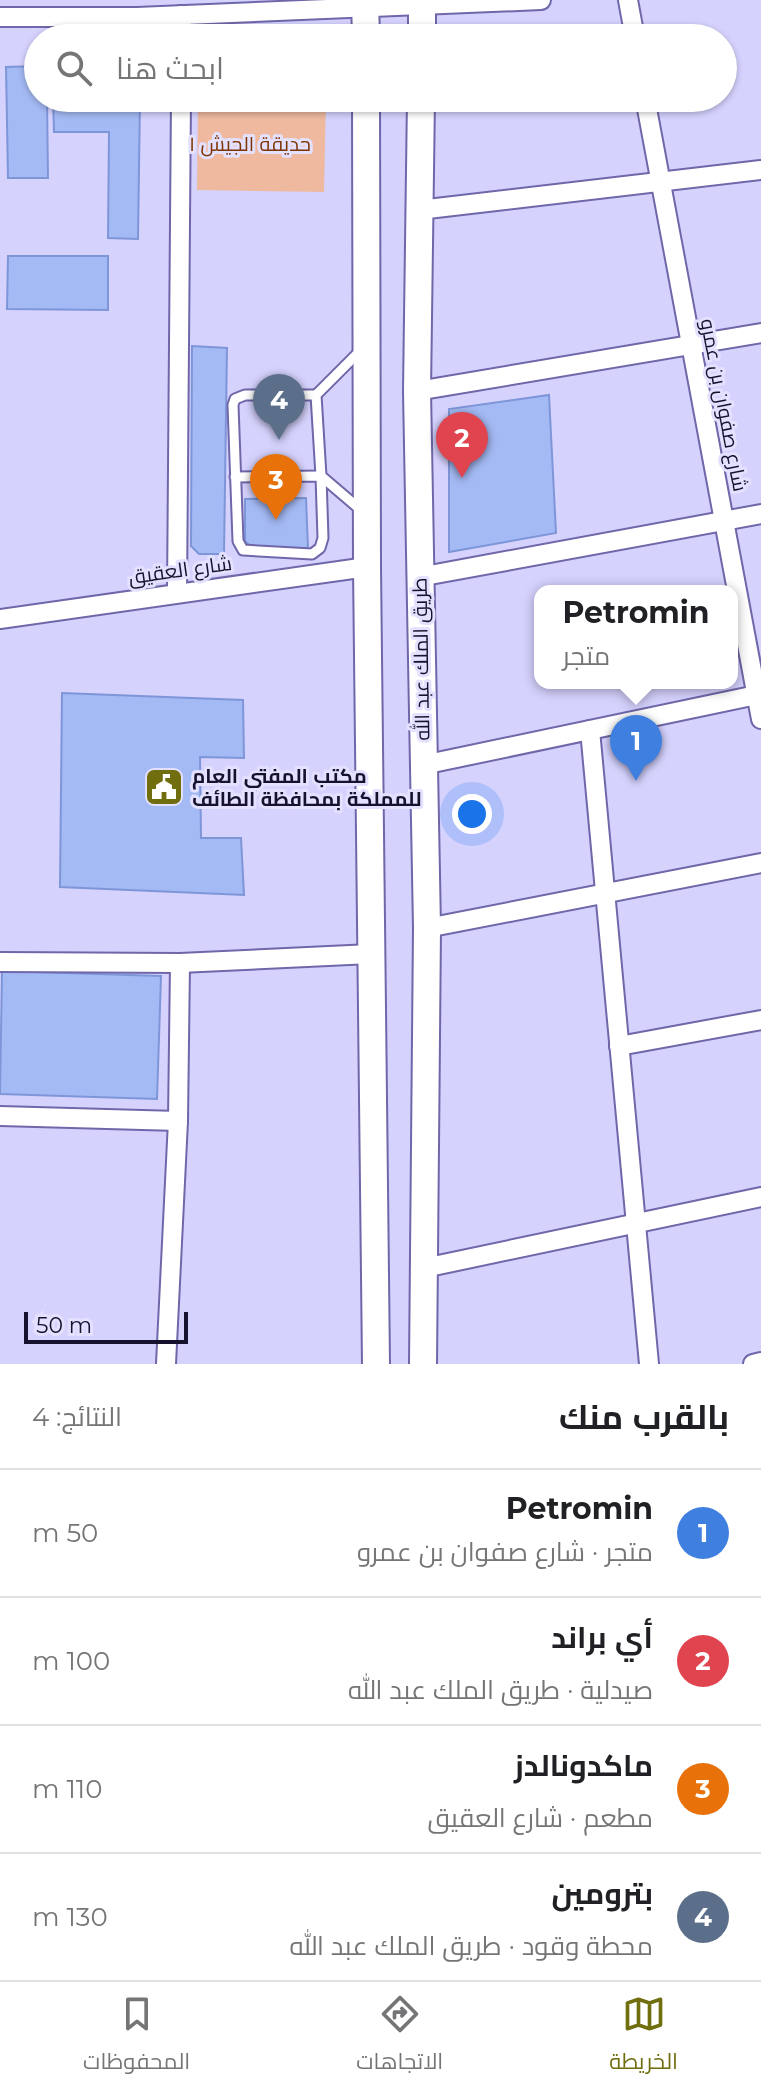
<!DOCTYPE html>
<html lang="ar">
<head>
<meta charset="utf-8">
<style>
	body { margin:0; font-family:Montserrat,Cairo,sans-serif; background:#f2f2f2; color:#202124; direction:rtl }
	.scale { position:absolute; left:24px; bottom:20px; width:164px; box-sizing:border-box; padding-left:8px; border:4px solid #16122d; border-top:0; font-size:22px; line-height:28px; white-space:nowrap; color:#16122d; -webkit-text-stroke:6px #e3e1ff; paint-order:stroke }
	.you { position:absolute; left:472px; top:814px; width:28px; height:28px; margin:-20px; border:6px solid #fff; border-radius:50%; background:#1a73e8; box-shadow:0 0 0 12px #1a73e833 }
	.badge { display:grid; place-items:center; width:52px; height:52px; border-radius:50%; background:#706e0f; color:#fff; font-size:26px; font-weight:700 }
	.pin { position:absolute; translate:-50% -66px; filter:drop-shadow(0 2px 4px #0008) }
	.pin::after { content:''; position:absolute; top:42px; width:28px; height:24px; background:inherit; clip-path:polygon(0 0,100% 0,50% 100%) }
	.popup { position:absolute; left:534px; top:585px; width:204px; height:104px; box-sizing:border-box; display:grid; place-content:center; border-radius:16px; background:#fff; filter:drop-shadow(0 2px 6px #0005); font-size:26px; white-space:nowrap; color:#757577 }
	.popup b { font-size:30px; color:#202124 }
	.popup::after { content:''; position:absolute; left:50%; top:100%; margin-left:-16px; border:16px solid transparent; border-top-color:#fff }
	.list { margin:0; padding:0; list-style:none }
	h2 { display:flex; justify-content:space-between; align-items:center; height:104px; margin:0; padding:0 32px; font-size:34px }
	h2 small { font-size:26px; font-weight:400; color:#757577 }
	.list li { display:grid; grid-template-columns:52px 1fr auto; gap:24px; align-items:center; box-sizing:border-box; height:128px; padding:0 32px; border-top:2px solid #e0e0e0 }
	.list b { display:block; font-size:30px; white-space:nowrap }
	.list p { margin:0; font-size:26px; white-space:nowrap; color:#757577 }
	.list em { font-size:26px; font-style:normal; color:#757577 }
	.icon { flex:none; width:44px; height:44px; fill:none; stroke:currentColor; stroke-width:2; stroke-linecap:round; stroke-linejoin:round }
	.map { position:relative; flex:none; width:761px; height:1364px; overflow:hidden; direction:ltr }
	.search { position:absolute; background:#fff; box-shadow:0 2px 6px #0004; left:24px; right:24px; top:24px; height:88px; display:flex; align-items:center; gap:20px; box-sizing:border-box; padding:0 28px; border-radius:44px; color:#757577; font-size:30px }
	.sheet { height:616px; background:#fff }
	nav { display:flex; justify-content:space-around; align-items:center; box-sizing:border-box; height:112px; border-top:2px solid #e0e0e0; background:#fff; font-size:22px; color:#757577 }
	nav a { display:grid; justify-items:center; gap:4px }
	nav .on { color:#706e0f }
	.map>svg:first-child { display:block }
</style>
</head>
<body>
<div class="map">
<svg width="761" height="1364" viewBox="0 0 761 1364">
	<rect width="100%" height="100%" fill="#d5d2fe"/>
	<path fill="#eeb99f" d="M198,98h128l-2,94 -127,-2z"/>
	<g fill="#a4baf4" stroke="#7e96d8" stroke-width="2">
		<path d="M38,66v32h9l1,80h-40l-2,-111z"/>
		<path d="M53,98h87l-2,141 -30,-1 1,-106h-55z"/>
		<path d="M8,256h100v54l-101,-1z"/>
		<path d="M192,346l35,2 -3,206h-25l-8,-8z"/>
		<path d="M549,395l7,138 -107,19v-143z"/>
		<path d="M306,498l2,50 -55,1 -8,-8v-42z"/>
		<path d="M62,693l181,7 1,58 -44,-1 1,81h40l3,57 -184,-8z"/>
		<path d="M2,971l159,5 -4,123 -157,-5z"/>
	</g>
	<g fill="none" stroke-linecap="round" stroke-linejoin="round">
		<defs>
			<g id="service">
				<path d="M235,477l86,-1 2,62 -3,10 -8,6 -69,-4 -5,-9 -5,-136 2,-6 10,-4h71"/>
				<path d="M362,511l-41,-35 -5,-81 46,-46"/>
			</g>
			<g id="minor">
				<path d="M628,0l7,38"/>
				<path d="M0,17h137l404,-17"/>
				<path d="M181,38v-23"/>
				<path d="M645,98l116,621"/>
				<path d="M419,210l342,-40"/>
				<path d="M417,391l344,-58"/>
				<path d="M419,577l342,-63"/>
				<path d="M177,592l4,-494"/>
				<path d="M0,619l367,-52"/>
				<path d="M590,730l59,634"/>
				<path d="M423,765l338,-71"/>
				<path d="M427,928l334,-65"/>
				<path d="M0,962l180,1 191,-9"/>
				<path d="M619,1046l142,-26"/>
				<path d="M0,1116l178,5"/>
				<path d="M424,1268l337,-71"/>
				<path d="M166,1364l12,-243 2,-158"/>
				<path d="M753,1364l8,-2"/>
			</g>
			<g id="secondary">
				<path d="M365,0l1,38"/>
				<path d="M422,38v-38"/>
				<path d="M366,98l1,469 9,797"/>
				<path d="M421,98l-4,293 10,537 -4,436"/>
			</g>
		</defs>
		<use href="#service" stroke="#6f67a9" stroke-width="13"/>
		<use href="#minor" stroke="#6f67a9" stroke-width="22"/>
		<use href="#secondary" stroke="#6f67a9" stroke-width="30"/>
		<use href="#service" stroke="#fff" stroke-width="9"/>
		<use href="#minor" stroke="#fff" stroke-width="18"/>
		<use href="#secondary" stroke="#fff" stroke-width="26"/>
	</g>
	<defs>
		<symbol id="civic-square" viewBox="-11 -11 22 22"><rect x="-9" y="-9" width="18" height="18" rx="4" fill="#706e0f" stroke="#e3e1ff"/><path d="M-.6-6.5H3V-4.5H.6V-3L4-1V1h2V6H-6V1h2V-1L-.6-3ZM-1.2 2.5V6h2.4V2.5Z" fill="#fff"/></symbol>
	</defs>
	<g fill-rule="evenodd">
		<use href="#civic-square" x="142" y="765" width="44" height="44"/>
	</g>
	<g text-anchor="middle" stroke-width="6" stroke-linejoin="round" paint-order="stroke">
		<g font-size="20" fill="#7f3500" stroke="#e3e1ff">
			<text x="250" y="151">حديقة الجيش ١</text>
		</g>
		<g font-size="20" fill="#16122d" stroke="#e3e1ff">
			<text transform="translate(724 405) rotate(79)" y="7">شارع صفوان بن عمرو</text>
			<text transform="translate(180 570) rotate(-8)" y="7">شارع العقيق</text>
			<text transform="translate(421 659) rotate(-91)" y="7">طريق الملك عبد الله</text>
		</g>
		<g font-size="20" font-weight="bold" fill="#16122d" stroke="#e3e1ff" text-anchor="start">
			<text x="192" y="783">مكتب المفتي العام<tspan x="192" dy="23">للمملكة بمحافظة الطائف</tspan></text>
		</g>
	</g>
</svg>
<div class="scale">50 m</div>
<div class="you"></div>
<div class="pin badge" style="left:636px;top:781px;background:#3f7fe0">1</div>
<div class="popup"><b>Petromin</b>متجر</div>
<div class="pin badge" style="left:462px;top:478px;background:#e0444e">2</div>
<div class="pin badge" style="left:276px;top:520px;background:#e8710a">3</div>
<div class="pin badge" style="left:279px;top:440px;background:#5c6f8a">4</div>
<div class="search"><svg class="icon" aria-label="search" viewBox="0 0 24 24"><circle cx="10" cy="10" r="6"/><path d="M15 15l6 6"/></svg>ابحث هنا</div>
</div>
<section class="sheet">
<h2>بالقرب منك<small>النتائج: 4</small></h2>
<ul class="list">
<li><span class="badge" style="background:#3f7fe0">1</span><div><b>Petromin</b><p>متجر · شارع صفوان بن عمرو</p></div><em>50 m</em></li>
<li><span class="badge" style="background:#e0444e">2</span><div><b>أي براند</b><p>صيدلية · طريق الملك عبد الله</p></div><em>100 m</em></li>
<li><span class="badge" style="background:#e8710a">3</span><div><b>ماكدونالدز</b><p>مطعم · شارع العقيق</p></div><em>110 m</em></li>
<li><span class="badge" style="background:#5c6f8a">4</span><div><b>بترومين</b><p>محطة وقود · طريق الملك عبد الله</p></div><em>130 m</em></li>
</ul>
</section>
<nav>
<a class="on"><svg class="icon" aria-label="map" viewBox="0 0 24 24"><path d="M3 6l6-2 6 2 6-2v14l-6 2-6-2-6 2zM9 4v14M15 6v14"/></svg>الخريطة</a>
<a><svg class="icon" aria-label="directions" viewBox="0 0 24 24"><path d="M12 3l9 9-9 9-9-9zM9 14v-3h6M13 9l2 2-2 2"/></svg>الاتجاهات</a>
<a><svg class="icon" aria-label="saved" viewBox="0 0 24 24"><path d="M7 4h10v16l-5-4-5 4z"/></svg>المحفوظات</a>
</nav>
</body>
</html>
